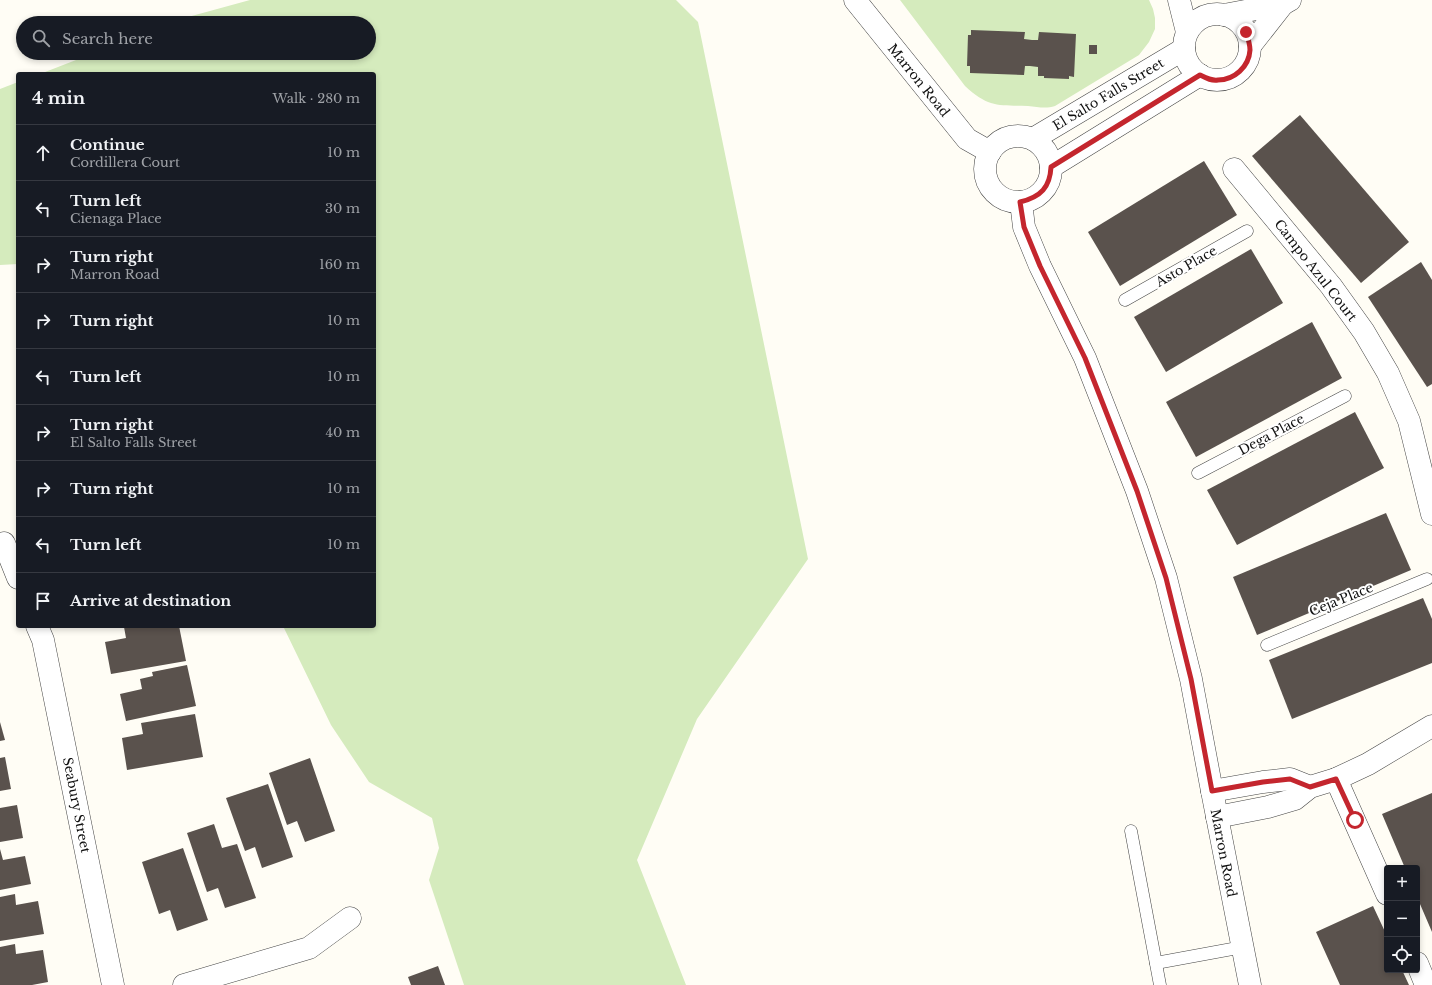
<!DOCTYPE html>
<html lang="en">
<head>
<meta charset="utf-8">
<style>
	body { margin:0; font-family:"Libre Baskerville",serif; background:#20242c; color:#f1f3f6 }
	.controls { position:absolute; right:12px; bottom:12px; display:grid; overflow:hidden; border-radius:4px; box-shadow:0 2px 6px #0003 }
	.controls button { width:36px; height:36px; display:grid; place-items:center; padding:0; border:0; border-bottom:1px solid #363941; background:#171b24; color:#f1f3f6; font:20px sans-serif }
	.stop { position:absolute; width:12px; height:12px; margin:-9px; border:3px solid #c4262e; border-radius:50%; background:#fff }
	.stop.end { background:#c4262e; border-color:#fff; box-shadow:0 1px 4px #0008 }
	.list { margin:0; padding:0; list-style:none }
	h2 { display:flex; justify-content:space-between; align-items:center; height:52px; margin:0; padding:0 16px; font-size:17px }
	h2 small { font-size:13px; font-weight:400; color:#9ea1a6 }
	.list li { display:grid; grid-template-columns:26px 1fr auto; gap:12px; align-items:center; box-sizing:border-box; height:56px; padding:0 16px; border-top:1px solid #363941 }
	.list b { display:block; font-size:15px; white-space:nowrap }
	.list p { margin:0; font-size:13px; white-space:nowrap; color:#9ea1a6 }
	.list em { font-size:13px; font-style:normal; color:#9ea1a6 }
	.icon { flex:none; width:22px; height:22px; fill:none; stroke:currentColor; stroke-width:2; stroke-linecap:round; stroke-linejoin:round }
	.map { position:relative; flex:none; width:1432px; height:985px; overflow:hidden }
	.search { position:absolute; background:#171b24; box-shadow:0 2px 6px #0003; left:16px; top:16px; width:360px; height:44px; display:flex; align-items:center; gap:10px; box-sizing:border-box; padding:0 14px; border-radius:22px; color:#9ea1a6; font-size:15px }
	.panel { position:absolute; background:#171b24; box-shadow:0 2px 6px #0003; left:16px; top:72px; width:360px; height:556px; border-radius:4px }
	.map>svg:first-child { display:block }
</style>
</head>
<body>
<div class="map">
<svg width="1432" height="985" viewBox="0 0 1432 985">
	<rect width="100%" height="100%" fill="#fffdf5"/>
	<g fill="#d5ebbd">
		<path d="M250,0h426l22,22 110,537 -111,160 -60,141 49,125h-222l-35,-105 10,-32 -7,-30 -63,-36 -38,-57 -48,-99h91v-552h-334l54,-21h275v-30h-197l16,-6z"/>
		<path d="M900,0h249l4,9 2,9v11l-6,13 -10,13 -84,51c-9,3 -17,1 -27,0 -30,-1 -39,2 -63,-20z"/>
		<path d="M18,82v182l-18,1v-176z"/>
	</g>
	<g fill="#5a524d">
		<path d="M971,30l54,2 -1,7 8,1h6l1,-8 37,2 -2,43 -5,-1v3l-25,-1v-2h-6v-9l-8,-1h-5l-1,9 -54,-2v-7h-3l1,-31h3z"/>
		<rect x="1089" y="45" width="8" height="9"/>
		<path d="M1300,115l109,127 -48,41 -109,-127z"/>
		<path d="M1204,161l33,54 -117,71 -32,-54z"/>
		<path d="M1251,249l32,54 -117,69 -32,-55z"/>
		<path d="M1421,262l11,18v104l-5,3 -59,-90z"/>
		<path d="M1312,322l30,56 -146,79 -30,-55z"/>
		<path d="M1355,412l29,56 -147,77 -30,-55z"/>
		<path d="M1386,513l25,57 -154,65 -24,-58z"/>
		<path d="M1423,598l9,21v44l-140,56 -23,-59z"/>
		<path d="M129,626h50l7,35 -75,13 -6,-32 21,-4 -2,-11z"/>
		<path d="M187,665l9,41 -70,15 -6,-27 22,-5 -2,-10 13,-3 -1,-4z"/>
		<path d="M195,714l8,43 -76,13 -5,-32 21,-4 -2,-11z"/>
		<path d="M0,722l5,18 -5,1z"/>
		<path d="M5,757l6,32 -11,2v-33z"/>
		<path d="M310,758l25,73 -30,11 -8,-21 -10,4 -18,-52z"/>
		<path d="M268,784l25,73 -31,11 -7,-21 -10,4 -19,-53z"/>
		<path d="M1432,793v139l-15,-35v-29h-12l-23,-54z"/>
		<path d="M17,805l6,33 -23,4v-34z"/>
		<path d="M214,824l8,24 15,-4 19,54 -31,10 -7,-20 -11,4 -20,-59z"/>
		<path d="M183,848l25,72 -31,11 -7,-21 -11,4 -17,-52z"/>
		<path d="M0,849l3,11 22,-4 6,28 -31,6z"/>
		<path d="M15,894l1,11 22,-4 6,33 -44,7v-44z"/>
		<path d="M1373,906l14,30v34h15l7,15h-69l-24,-53z"/>
		<path d="M15,944l1,10 27,-4 5,32 -16,3h-32v-38z"/>
		<path d="M438,966l7,19h-34l-3,-8z"/>
	</g>
	<g fill="none" stroke-linecap="round" stroke-linejoin="round">
		<defs>
			<g id="service">
				<path d="M1125,300l122,-69"/>
				<path d="M1198,473l147,-77"/>
				<path d="M1267,645l160,-66"/>
				<path d="M1131,831l29,154"/>
				<path d="M1156,963l87,-16"/>
			</g>
			<g id="minor">
				<path d="M1234,169l97,117 33,46 24,41 21,48 23,93"/>
				<path d="M4,543l14,35"/>
				<path d="M37,626l6,14 70,345"/>
				<path d="M1336,779l51,115"/>
				<path d="M1212,791l51,-9 27,-3 20,8"/>
				<path d="M1217,817l51,-10 27,-8 15,-12 26,-8 32,-15 64,-38"/>
				<path d="M1417,963l9,22"/>
				<path d="M184,985l125,-37 41,-30"/>
			</g>
			<g id="tertiary">
				<path d="M855,0l112,139 23,13"/>
				<path d="M1179,0l8,32"/>
				<circle cx="1217" cy="47" r="33"/>
				<path d="M1224,15l59,-11 7,-4"/>
				<path d="M1250,46l33,-42"/>
				<circle cx="1018" cy="169" r="33"/>
				<path d="M1033,139l151,-90"/>
				<path d="M1051,167l149,-92"/>
				<path d="M1021,202l3,25 16,39 45,92 52,133 29,87 25,101 21,112 38,194"/>
			</g>
		</defs>
		<use href="#service" stroke="#444" stroke-width="13"/>
		<use href="#minor" stroke="#444" stroke-width="23"/>
		<use href="#tertiary" stroke="#444" stroke-width="23"/>
		<use href="#service" stroke="#fff" stroke-width="12"/>
		<use href="#minor" stroke="#fff" stroke-width="22"/>
		<use href="#tertiary" stroke="#fff" stroke-width="22"/>
	</g>
	<g fill="none" stroke-linecap="round" stroke-linejoin="round">
		<path stroke="#c4262e" stroke-width="5" d="M1246,32c2,6 4,12 4,18 -1,17 -16,30 -32,30 -7,1 -12,-2 -18,-5l-149,92c-1,20 -10,30 -31,35l4,25 16,39 45,92 52,133 29,87 25,101 21,112 51,-9 27,-3 20,8 26,-8 19,41"/>
	</g>
	<g text-anchor="middle" stroke-width="4" stroke-linejoin="round" paint-order="stroke">
		<g font-size="13" fill="#111" stroke="#fff">
			<text transform="translate(919 80) rotate(51)" y="5">Marron Road</text>
			<text transform="translate(1108 94) rotate(-31)" y="5">El Salto Falls Street</text>
			<text transform="translate(1186 266) rotate(-30)" y="5">Asto Place</text>
			<text transform="translate(1316 270) rotate(52)" y="5">Campo Azul Court</text>
			<text transform="translate(1271 434) rotate(-28)" y="5">Dega Place</text>
			<text transform="translate(1341 599) rotate(-22)" y="5">Ceja Place</text>
			<text transform="translate(77 805) rotate(79)" y="5">Seabury Street</text>
			<text transform="translate(1224 853) rotate(79)" y="5">Marron Road</text>
		</g>
	</g>
</svg>
<div class="controls">
<button>+</button>
<button>−</button>
<button><svg class="icon" aria-label="locate" viewBox="0 0 24 24"><circle cx="12" cy="12" r="6"/><path d="M12 2v4M12 18v4M2 12h4M18 12h4"/></svg></button>
</div>
<div class="stop" style="left:1355px;top:820px"></div>
<div class="stop end" style="left:1246px;top:32px"></div>
<div class="search"><svg class="icon" aria-label="search" viewBox="0 0 24 24"><circle cx="10" cy="10" r="6"/><path d="M15 15l6 6"/></svg>Search here</div>
<section class="panel">
<h2>4 min<small>Walk · 280 m</small></h2>
<ul class="list">
<li><svg class="icon" aria-label="ahead" viewBox="0 0 24 24"><path d="M12 20V5M6 11l6-6 6 6"/></svg><div><b>Continue</b><p>Cordillera Court</p></div><em>10 m</em></li>
<li><svg class="icon" aria-label="left" viewBox="0 0 24 24"><path d="M17 20v-9H6M10 6l-5 5 5 5"/></svg><div><b>Turn left</b><p>Cienaga Place</p></div><em>30 m</em></li>
<li><svg class="icon" aria-label="right" viewBox="0 0 24 24"><path d="M7 20v-9h11M14 6l5 5-5 5"/></svg><div><b>Turn right</b><p>Marron Road</p></div><em>160 m</em></li>
<li><svg class="icon" aria-label="right" viewBox="0 0 24 24"><path d="M7 20v-9h11M14 6l5 5-5 5"/></svg><div><b>Turn right</b></div><em>10 m</em></li>
<li><svg class="icon" aria-label="left" viewBox="0 0 24 24"><path d="M17 20v-9H6M10 6l-5 5 5 5"/></svg><div><b>Turn left</b></div><em>10 m</em></li>
<li><svg class="icon" aria-label="right" viewBox="0 0 24 24"><path d="M7 20v-9h11M14 6l5 5-5 5"/></svg><div><b>Turn right</b><p>El Salto Falls Street</p></div><em>40 m</em></li>
<li><svg class="icon" aria-label="right" viewBox="0 0 24 24"><path d="M7 20v-9h11M14 6l5 5-5 5"/></svg><div><b>Turn right</b></div><em>10 m</em></li>
<li><svg class="icon" aria-label="left" viewBox="0 0 24 24"><path d="M17 20v-9H6M10 6l-5 5 5 5"/></svg><div><b>Turn left</b></div><em>10 m</em></li>
<li><svg class="icon" aria-label="arrive" viewBox="0 0 24 24"><path d="M6 21V4h12l-3 4 3 4H6"/></svg><div><b>Arrive at destination</b></div></li>
</ul>
</section>
</div>
</body>
</html>
